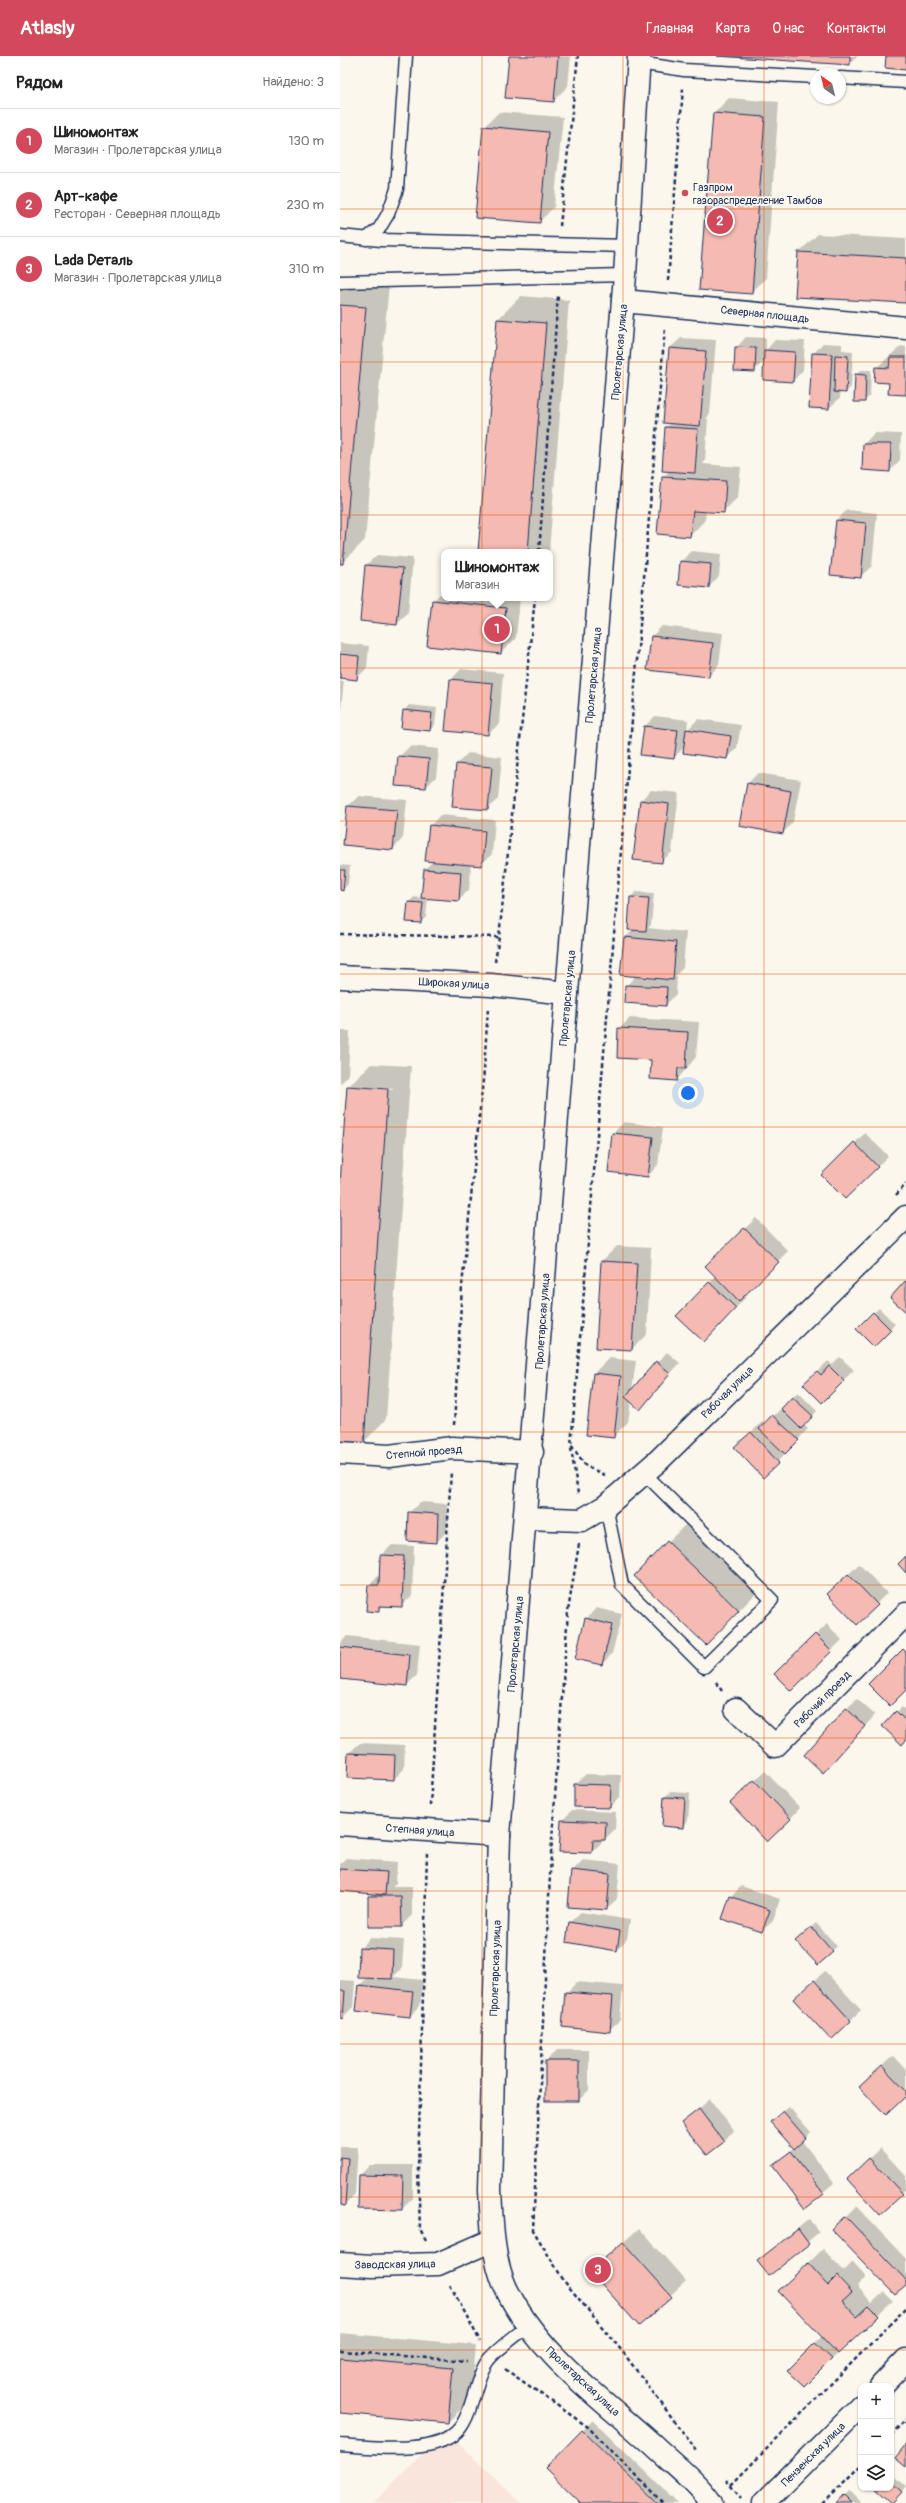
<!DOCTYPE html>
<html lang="ru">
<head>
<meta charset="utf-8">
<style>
	body { margin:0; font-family:Pangolin,sans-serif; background:#f6f6f6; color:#222 }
	.controls { position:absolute; right:12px; bottom:12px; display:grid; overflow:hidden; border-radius:8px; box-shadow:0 1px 3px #0004 }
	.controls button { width:36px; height:36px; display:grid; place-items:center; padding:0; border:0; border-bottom:1px solid #e0e0e0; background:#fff; color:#222; font:20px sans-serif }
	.compass { position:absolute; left:470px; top:12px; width:36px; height:36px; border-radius:50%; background:#fff; box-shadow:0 1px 3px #0004; rotate:325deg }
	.you { position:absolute; left:348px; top:1037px; width:14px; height:14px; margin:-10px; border:3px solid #fff; border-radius:50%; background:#1a73e8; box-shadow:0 0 0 6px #1a73e833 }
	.badge { display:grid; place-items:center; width:26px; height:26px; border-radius:50%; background:#d1495b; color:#fff; font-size:13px; font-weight:700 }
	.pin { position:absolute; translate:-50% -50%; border:2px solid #fff; box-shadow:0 1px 4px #0006 }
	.popup { position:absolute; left:101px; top:493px; width:112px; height:52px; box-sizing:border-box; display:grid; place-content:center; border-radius:8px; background:#fff; filter:drop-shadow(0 1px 3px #0005); font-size:13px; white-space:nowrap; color:#767676 }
	.popup b { font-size:15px; color:#222 }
	.popup::after { content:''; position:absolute; left:50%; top:100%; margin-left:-8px; border:8px solid transparent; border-top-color:#fff }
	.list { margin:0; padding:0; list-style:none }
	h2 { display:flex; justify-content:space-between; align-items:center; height:52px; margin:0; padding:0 16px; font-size:17px }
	h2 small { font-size:13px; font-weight:400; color:#767676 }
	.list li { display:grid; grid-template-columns:26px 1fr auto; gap:12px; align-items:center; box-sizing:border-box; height:64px; padding:0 16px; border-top:1px solid #e0e0e0 }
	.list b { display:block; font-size:15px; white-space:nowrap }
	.list p { margin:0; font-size:13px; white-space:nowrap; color:#767676 }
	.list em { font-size:13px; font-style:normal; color:#767676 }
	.icon { flex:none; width:22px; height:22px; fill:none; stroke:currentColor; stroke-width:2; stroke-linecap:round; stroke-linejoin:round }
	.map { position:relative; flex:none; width:566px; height:2447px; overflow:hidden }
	header { display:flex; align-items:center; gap:24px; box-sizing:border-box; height:56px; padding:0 20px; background:#d1495b; color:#fff }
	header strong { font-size:19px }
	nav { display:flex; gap:22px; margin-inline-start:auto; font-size:14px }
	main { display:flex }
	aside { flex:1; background:#fff }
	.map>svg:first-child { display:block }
</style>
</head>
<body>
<header>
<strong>Atlasly</strong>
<nav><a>Главная</a><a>Карта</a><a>О нас</a><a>Контакты</a></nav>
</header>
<main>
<aside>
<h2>Рядом<small>Найдено: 3</small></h2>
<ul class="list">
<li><span class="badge">1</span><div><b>Шиномонтаж</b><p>Магазин · Пролетарская улица</p></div><em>130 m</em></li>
<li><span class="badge">2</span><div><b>Арт-кафе</b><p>Ресторан · Северная площадь</p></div><em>230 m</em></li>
<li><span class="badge">3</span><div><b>Lada Dеталь</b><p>Магазин · Пролетарская улица</p></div><em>310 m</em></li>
</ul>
</aside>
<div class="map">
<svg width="566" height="2447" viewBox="0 0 566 2447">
	<rect width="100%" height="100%" fill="#fbf7ec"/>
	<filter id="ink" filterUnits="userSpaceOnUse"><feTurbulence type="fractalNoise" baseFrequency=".025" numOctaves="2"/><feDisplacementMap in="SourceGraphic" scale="8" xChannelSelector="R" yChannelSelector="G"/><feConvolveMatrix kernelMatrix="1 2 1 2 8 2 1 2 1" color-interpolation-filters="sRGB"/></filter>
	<g filter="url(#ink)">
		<path fill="#f9e5db" d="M117,2385l64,62h-148l50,-50z"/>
		<g fill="#0003" fill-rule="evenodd">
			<path d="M170,0h61l-3,30 -15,15z"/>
			<path d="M378,0h140l-9,8z"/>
			<path d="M389,42l50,4 -13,176 -15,15 -37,-180z"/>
			<path d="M159,56l64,5 -9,90 -15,15 -55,-95z"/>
			<path d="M478,178l88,5v63l-107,-50z"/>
			<path d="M0,224l49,4 -24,256 -23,23h-2z"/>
			<path d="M181,240l48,4 -20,252h-70l19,-233z"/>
			<path d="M406,281l20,1v12l9,-10 30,1 -2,29 -10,11 -29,-20 -10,10 -18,-23z"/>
			<path d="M341,282l35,2 -6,74 -4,5h2l-3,42 -2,3 38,3 -3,30 -15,15 -17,-1 -1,9 -15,16 -27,-59 7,-7 -4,-43 5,-4 -1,-75z"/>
			<path d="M483,287l19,1v6l11,1 -2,36 -5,5h-6v6l-11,10 -16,-54z"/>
			<path d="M561,290l5,1v47l-30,-26z"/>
			<path d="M521,314h10l-1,26 -6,5 -8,-26z"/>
			<path d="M534,377l27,1 -1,26 -10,11 -27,-2 1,-25z"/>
			<path d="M507,454l30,3 -5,53 -11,10 -24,-56z"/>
			<path d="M351,495l30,3 -2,22 -10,11 -28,-25z"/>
			<path d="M37,499l36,3 -5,55 -11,11 -31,-59z"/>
			<path d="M104,534v8h76l-4,40 -15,15 -68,-52z"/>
			<path d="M322,570l61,7 -4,32 -10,11 -57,-40z"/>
			<path d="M0,587l29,3 -2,22 -11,11 -16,-2z"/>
			<path d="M121,613l42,4 -4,51 -11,10 -42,-4 5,-50z"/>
			<path d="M0,625h4l-4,37z"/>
			<path d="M69,649l28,3 -2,17 -5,5 -26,-19z"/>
			<path d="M315,660l33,4 -1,10 11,-11 43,6 -4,23 -10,10 -43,-11 -10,11 -29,-32z"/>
			<path d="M70,690l29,3 -3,28 -10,10 -27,-30z"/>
			<path d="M128,697l34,4 -4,42 -11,10 -34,-3 4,-42z"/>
			<path d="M418,717l43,7 -8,42 -10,11 -35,-50z"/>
			<path d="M311,734l28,3 -7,59 -11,10 -21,-61z"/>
			<path d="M19,740l48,4 -4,38 -10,11 -49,-5 4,-38z"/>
			<path d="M100,759l55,5 -3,34 -11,11 -10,-1 -2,26 -11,10 -30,-3 -2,20 -5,5 -12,-20 5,-5 8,1 3,-29 8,-8 -3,-35z"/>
			<path d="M0,809l10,1 -2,18 -5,6 -3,-1z"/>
			<path d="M296,836l18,1 -3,32 -3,3 38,4 -3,36 -9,9h3l-1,17 -10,11 -40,-19 11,-11 -12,-37 9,-9 -3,-32z"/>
			<path d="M290,962l69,4 -3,35 -19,23 -58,-51z"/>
			<path d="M0,975h10l-2,45 -8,8z"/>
			<path d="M31,1008l40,2 -25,353 -23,24 -23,-2v-244l8,-110zM28,1031l25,1v2l-25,-1z"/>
			<path d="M284,1066l39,5 -5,38 -10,11 -39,-5 4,-38z"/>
			<path d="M525,1077l23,23 -43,42 -22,-23z"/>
			<path d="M416,1162l32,33 -44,44 2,2 -32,34 -36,-15 38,-40 -10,-10z"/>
			<path d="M277,1190l34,2 -4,86 -15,15 -30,-88z"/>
			<path d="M539,1252l16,16 -21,21 -17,-16z"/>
			<path d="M327,1296l13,11 -40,45 -9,-7 -3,21 -15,15 -26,-3 7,-61 15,-15 27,3 -4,30z"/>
			<path d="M500,1301l14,13 -32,31 -17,-17 23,-23 4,4z"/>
			<path d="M458,1336l19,19 -13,14 4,4 -45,48 -17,-40 16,-15 2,3z"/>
			<path d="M80,1446l28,2 -1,27 -10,11 -28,-29z"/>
			<path d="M351,1463l71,68 -33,34 -61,-79z"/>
			<path d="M52,1489l22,1 -2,50 -11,10 -17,-1 -6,6 -9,-26 11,-11 1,-19z"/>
			<path d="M519,1508l28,29 -30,30 -29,-29z"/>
			<path d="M256,1552l26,6 -10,40 -10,10 -16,-45z"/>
			<path d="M487,1568l15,16 -51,50 -15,-16z"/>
			<path d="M7,1580l73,8 -3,31 -10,10 -67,-7v-34z"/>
			<path d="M517,1643l18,16 -41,46 12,-52z"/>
			<path d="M562,1651l4,4v28l-23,-13z"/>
			<path d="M20,1687l45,2 -1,24 -10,10 -45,-26z"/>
			<path d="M425,1715l35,37 -10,11 -48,-26z"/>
			<path d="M246,1718l35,1 -1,22 -10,10 -35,-23z"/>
			<path d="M330,1736l20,1 -2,28 -5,6 -18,-30z"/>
			<path d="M232,1754l44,2 -1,17 -23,23 -30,-31z"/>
			<path d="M6,1802l51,4 -1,21 -4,3h20v29l-11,11 -32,-29 4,-4 -33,-3v-26z"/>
			<path d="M243,1804l37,4 -3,35 -11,10 -34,-38z"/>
			<path d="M401,1830l39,13 -7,22 -11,10 -31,-34z"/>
			<path d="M241,1856l49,8 -3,19 -10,11 -47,-28z"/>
			<path d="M476,1867l21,23 -19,18 -16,-28z"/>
			<path d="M30,1882l34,2 -2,28 -9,9 30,3 -3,26 -10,10 -50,-31 8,-8 -8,-28z"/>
			<path d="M485,1915l36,39 -30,29 -26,-50z"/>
			<path d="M0,1924l15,1 -2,26 -11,11 -2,-1z"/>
			<path d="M237,1926l46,4 -3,34 -11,10 -43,-37z"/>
			<path d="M217,1994h32v40l-10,10h-33v-39z"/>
			<path d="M553,2000l13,14v24l-35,-18z"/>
			<path d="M370,2043l24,32 -27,23 -24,-31z"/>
			<path d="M449,2051l22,25 -9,9 32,42 -29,24 -31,-42 20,-17 -17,-31z"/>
			<path d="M0,2091h18l-3,47 -10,11 -5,-1z"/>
			<path d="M540,2092l26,28v13l-26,24 -21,-45z"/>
			<path d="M30,2109h43v33l-11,11 -42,-34z"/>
			<path d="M516,2150l50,53v25l-73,-55z"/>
			<path d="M469,2163l10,13 -50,43 -11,-13z"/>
			<path d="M299,2172l47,53 -47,43 -47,-53z"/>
			<path d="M483,2193l21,22 9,-9 13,14 -9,10 15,17 12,-11 9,9 -89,85 -15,-15 33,-35 -27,-60z"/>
			<path d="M0,2277l136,12 -5,54 -23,23 -108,-10z"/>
			<path d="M253,2364l85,83h-95l-36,-35z"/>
			<path d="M551,2417l15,13 -9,11 -21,-9h15z"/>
			<path d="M509,2435l12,12h-24z"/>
		</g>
		<g fill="#f5bab2" stroke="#1b2f5e">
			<path d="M169,0h49l-4,46 -49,-4z"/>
			<path d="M377,0h133v9z"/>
			<path d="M546,0h20v14l-21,-2z"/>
			<path d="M373,57l52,4 -13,177 -53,-4z"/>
			<path d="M143,70l65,6 -8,91 -65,-5z"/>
			<path d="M458,196l108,6v45l-111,-6z"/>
			<path d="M0,249l26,2 -23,257h-3z"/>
			<path d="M157,263l49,4 -18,229h-50z"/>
			<path d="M395,291l21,1 -1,24 -21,-1z"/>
			<path d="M329,292l37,3 -6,75 -37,-3z"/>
			<path d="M424,294l31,2 -2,30 -30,-2z"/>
			<path d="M472,297l20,1 -3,55 -20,-1z"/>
			<path d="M495,299l13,1 -2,37 -12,-1z"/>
			<path d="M550,301h16v38l-18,-1 1,-11 -15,-1 1,-15 14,1z"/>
			<path d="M515,318l11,1 -1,27h-11z"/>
			<path d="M325,371l33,2 -3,44 -33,-2z"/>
			<path d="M523,388h28l-1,28 -28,-2z"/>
			<path d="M322,421l64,4 -2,32 -31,-2 -3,26 -33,-3z"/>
			<path d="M496,464l30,3 -5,55 -31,-3z"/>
			<path d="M340,505l31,3 -2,24 -31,-3z"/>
			<path d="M25,509l38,3 -6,57 -37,-4z"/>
			<path d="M92,544l74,8 -5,46 -74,-8z"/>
			<path d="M311,580l62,7 -4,34 -62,-7z"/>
			<path d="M0,598l19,2 -2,24 -17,-2z"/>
			<path d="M110,623l43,4 -5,52 -43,-4z"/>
			<path d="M63,654l29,3 -2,18 -29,-3z"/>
			<path d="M304,670l34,4 -4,29 -34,-4z"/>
			<path d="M346,673l45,7 -4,23 -44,-6z"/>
			<path d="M58,700l31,3 -3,29 -31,-2z"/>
			<path d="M116,708l36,3 -4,43 -36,-3z"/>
			<path d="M407,727l44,8 -8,43 -44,-8z"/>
			<path d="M300,744l29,4 -7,59 -29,-3z"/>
			<path d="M7,750l50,4 -4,40 -50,-5z"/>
			<path d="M89,769l56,6 -3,35 -57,-5z"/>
			<path d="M84,813l37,3 -2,29 -38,-3z"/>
			<path d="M0,814h5l-2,21 -3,-1z"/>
			<path d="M290,841l19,1 -3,33 -18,-1z"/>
			<path d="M68,846l15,1 -2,20 -15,-1z"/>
			<path d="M284,881l52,5 -3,38 -53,-5z"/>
			<path d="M285,929l42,2 -1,19 -42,-3z"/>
			<path d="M278,972l70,4 -2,36h-8l-1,13 -27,-2 1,-19 -34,-2z"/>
			<path d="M7,1030l41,3 -24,355 -24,-2v-259z"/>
			<path d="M272,1077l41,4 -5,40 -40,-5z"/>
			<path d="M514,1086l24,25 -33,32 -24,-24z"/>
			<path d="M404,1172l35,34 -40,39 -34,-35z"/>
			<path d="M261,1205l36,2 -5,87 -36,-2z"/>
			<path d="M565,1225l1,1v30l-16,-14z"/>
			<path d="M369,1226l27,26 -32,34 -28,-26z"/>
			<path d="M533,1256l18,18 -17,17 -18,-18z"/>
			<path d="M316,1305l14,13 -30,36 -15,-13z"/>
			<path d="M489,1310l15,15 -22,22 -19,-19 14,-13 4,4z"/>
			<path d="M253,1317l28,3 -7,62 -28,-3z"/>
			<path d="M452,1341l21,19 -12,13 -20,-20z"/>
			<path d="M432,1359l27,25 -14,14 -26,-25z"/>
			<path d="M411,1376l28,31 -16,15 -29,-31z"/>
			<path d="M68,1456l30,2 -1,29 -30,-2z"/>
			<path d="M327,1485l72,70 -33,34 -72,-69z"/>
			<path d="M40,1499l24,1 -2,51 -23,-1v6l-13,-1 2,-26h11z"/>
			<path d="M566,1500v17l-8,-9z"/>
			<path d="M508,1518l30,31 -21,20 -30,-31z"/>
			<path d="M245,1562l27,7 -10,40 -27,-6z"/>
			<path d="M475,1578l17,17 -41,40 -17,-17z"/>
			<path d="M0,1591l70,8 -3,31 -67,-7z"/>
			<path d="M563,1593l3,3v38l-16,16 -22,-22z"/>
			<path d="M506,1652l19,18 -42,47 -19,-18z"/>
			<path d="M556,1655l10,10v19l-4,5 -20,-19z"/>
			<path d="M8,1697l47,2 -1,25 -47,-2z"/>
			<path d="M414,1724l37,39 -24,23 -37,-39z"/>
			<path d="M234,1728l37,1 -1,23 -36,-1z"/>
			<path d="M324,1741l21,1 -2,30 -21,-2z"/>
			<path d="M221,1764l45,2 -1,18h-12l-1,13 -33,-1z"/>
			<path d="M0,1813l47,3 -2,23 -45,-4z"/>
			<path d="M231,1814l39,4 -3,36 -39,-3z"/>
			<path d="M28,1840h33l1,31h-34z"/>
			<path d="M390,1840l40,14 -8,22 -40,-13z"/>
			<path d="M229,1866l51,9 -3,20 -51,-9z"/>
			<path d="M471,1871l22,25 -15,13 -23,-24z"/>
			<path d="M19,1892l34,2 -1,29 -34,-1z"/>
			<path d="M474,1924l37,41 -20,19 -38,-41z"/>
			<path d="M19,1929l54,6 -3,26 -54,-6z"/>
			<path d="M0,1935h5l-2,28 -3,-1z"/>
			<path d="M225,1936l48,4 -3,36 -48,-5z"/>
			<rect x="205" y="2005" width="34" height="40"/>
			<path d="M542,2010l24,25v5l-20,19 -27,-28z"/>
			<path d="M359,2053l25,33 -17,13 -26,-32z"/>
			<path d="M443,2055l23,27 -12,11 -24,-27z"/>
			<path d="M451,2095l33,43 -19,15 -33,-44z"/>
			<path d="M0,2101l8,1 -3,48 -5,-1z"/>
			<path d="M529,2102l34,36 -23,21 -33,-36z"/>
			<path d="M19,2119l44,1 -1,34 -44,-1z"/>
			<path d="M505,2160l61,64v6l-11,9 -64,-66z"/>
			<path d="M458,2173l11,15 -40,32 -12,-15z"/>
			<path d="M283,2186l49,55 -33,29 -49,-55z"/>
			<path d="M468,2207l20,22 9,-9 15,16 -10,9 15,16 12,-11 10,10 -41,38 -60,-63z"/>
			<path d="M475,2287l17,16 -28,28 -17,-16z"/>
			<path d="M0,2302l113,10 -5,55 -108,-10z"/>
			<path d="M242,2374l75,73h-76l-36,-35z"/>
			<path d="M566,2388v23l-11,-9z"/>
			<path d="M551,2426l11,10 -10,11 -17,-15h16z"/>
			<path d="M503,2439l8,8h-15z"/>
		</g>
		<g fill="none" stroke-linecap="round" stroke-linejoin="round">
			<defs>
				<g id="service">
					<path d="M299,7l45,7 132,7"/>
					<path d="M500,22l66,4"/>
					<path d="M0,180l41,4 247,6"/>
					<path d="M26,183l13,-10 9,-15 9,-25 9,-133"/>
					<path d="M0,226l285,-7"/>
					<path d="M266,1450l16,79 82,82 68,-67 -128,-127"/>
					<path d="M0,2389c31,2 98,11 120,-17 14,-18 15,-53 30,-70 11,-12 27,-23 39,-33"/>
				</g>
				<g id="minor">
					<path d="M283,245l283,27"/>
					<path d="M0,921l151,8 76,8"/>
					<path d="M0,1397l49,3 63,-8 80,4"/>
					<path d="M185,1462l57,2 24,-14 53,-46 247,-243"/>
					<path d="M396,1653l39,37 131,-132"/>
					<path d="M0,1768l159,11"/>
					<path d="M0,2208l32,2 66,-2 55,-24"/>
					<path d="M541,2330l25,-26"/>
					<path d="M424,2447l97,-97"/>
				</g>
				<path id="primary" d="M299,0l-14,219 -126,1560 -9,355c2,32 2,66 15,96 30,66 96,112 148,159 20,19 43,36 58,58"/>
			</defs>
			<use href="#service" stroke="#1b2f5e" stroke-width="15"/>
			<use href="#minor" stroke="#1b2f5e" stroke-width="25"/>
			<use href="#primary" stroke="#1b2f5e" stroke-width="25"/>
			<g stroke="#1b2f5e" stroke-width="2.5" stroke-dasharray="4 3" stroke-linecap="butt">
				<path d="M220,170l18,-170"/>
				<path d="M328,225l15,-193"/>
				<path d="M199,496l19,-257"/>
				<path d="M0,878l159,3"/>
				<path d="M155,906l4,-25 36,-339"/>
				<path d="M556,1139l10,-11"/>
				<path d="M114,1369l8,-139 22,-216 4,-62"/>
				<path d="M231,1392l7,46"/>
				<path d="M265,1419l-19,-9 -15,-21 94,-1117"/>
				<path d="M239,1488l-11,67 -17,243 -18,376 31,51 58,70 75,100"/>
				<path d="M376,1626l6,9"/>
				<path d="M90,1750l21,-334"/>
				<path d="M86,2184l-6,-11 -2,-59 9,-317"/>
				<path d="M110,2229l30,56"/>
				<path d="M0,2295l127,10"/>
				<path d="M165,2313l83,58 75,76"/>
				<path d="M551,2379l15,-16"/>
				<path d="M386,2424l15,18"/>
				<path d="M391,2429l175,-177"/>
				<path d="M483,2447l38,-38"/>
			</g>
			<use href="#service" stroke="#fbf7ec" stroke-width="12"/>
			<use href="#minor" stroke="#fbf7ec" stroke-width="22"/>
			<use href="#primary" stroke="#fbf7ec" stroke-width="22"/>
		</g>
	</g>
	<path fill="none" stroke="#e8590c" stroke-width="1" stroke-opacity="0.55" d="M142,0v2447M283,0v2447M424,0v2447M0,153h566M0,306h566M0,459h566M0,612h566M0,765h566M0,918h566M0,1071h566M0,1224h566M0,1376h566M0,1529h566M0,1682h566M0,1835h566M0,1988h566M0,2141h566M0,2294h566"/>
	<circle fill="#d1495b" stroke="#fbf7ec" stroke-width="1.5" cx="345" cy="137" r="4"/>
	<g text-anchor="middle" stroke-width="4" stroke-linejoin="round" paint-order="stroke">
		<g font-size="11" fill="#1b2f5e" stroke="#fbf7ec" text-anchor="start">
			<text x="353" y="135">Газпром<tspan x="353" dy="13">газораспределение Тамбов</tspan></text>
		</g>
		<g font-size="11" fill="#1b2f5e" stroke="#fbf7ec">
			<text transform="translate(425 258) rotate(6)" y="4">Северная площадь</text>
			<text transform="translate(279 296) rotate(-85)" y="4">Пролетарская улица</text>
			<text transform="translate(253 619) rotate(-85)" y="4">Пролетарская улица</text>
			<text transform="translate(114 927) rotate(3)" y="4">Широкая улица</text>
			<text transform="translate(227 942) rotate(-85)" y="4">Пролетарская улица</text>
			<text transform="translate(202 1265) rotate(-86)" y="4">Пролетарская улица</text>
			<text transform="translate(387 1336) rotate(-45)" y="4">Рабочая улица</text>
			<text transform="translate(84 1396) rotate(-5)" y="4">Степной проезд</text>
			<text transform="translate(175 1588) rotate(-85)" y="4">Пролетарская улица</text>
			<text transform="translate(482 1643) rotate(-45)" y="4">Рабочий проезд</text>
			<text transform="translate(80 1774) rotate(4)" y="4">Степная улица</text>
			<text transform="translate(155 1912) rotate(-88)" y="4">Пролетарская улица</text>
			<text transform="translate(55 2208) rotate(-1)" y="4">Заводская улица</text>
			<text transform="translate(243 2325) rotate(43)" y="4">Пролетарская улица</text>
			<text transform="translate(473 2398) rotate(-45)" y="4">Пензенская улица</text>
		</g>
	</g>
</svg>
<div class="controls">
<button>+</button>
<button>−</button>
<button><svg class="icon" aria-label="layers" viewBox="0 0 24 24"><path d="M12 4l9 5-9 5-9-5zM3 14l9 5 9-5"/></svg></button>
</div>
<svg class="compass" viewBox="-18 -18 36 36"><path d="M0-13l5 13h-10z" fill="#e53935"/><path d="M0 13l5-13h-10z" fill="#767676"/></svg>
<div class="you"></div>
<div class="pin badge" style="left:157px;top:573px">1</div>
<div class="popup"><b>Шиномонтаж</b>Магазин</div>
<div class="pin badge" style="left:380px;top:165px">2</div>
<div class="pin badge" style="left:258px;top:2214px">3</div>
</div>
</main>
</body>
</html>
